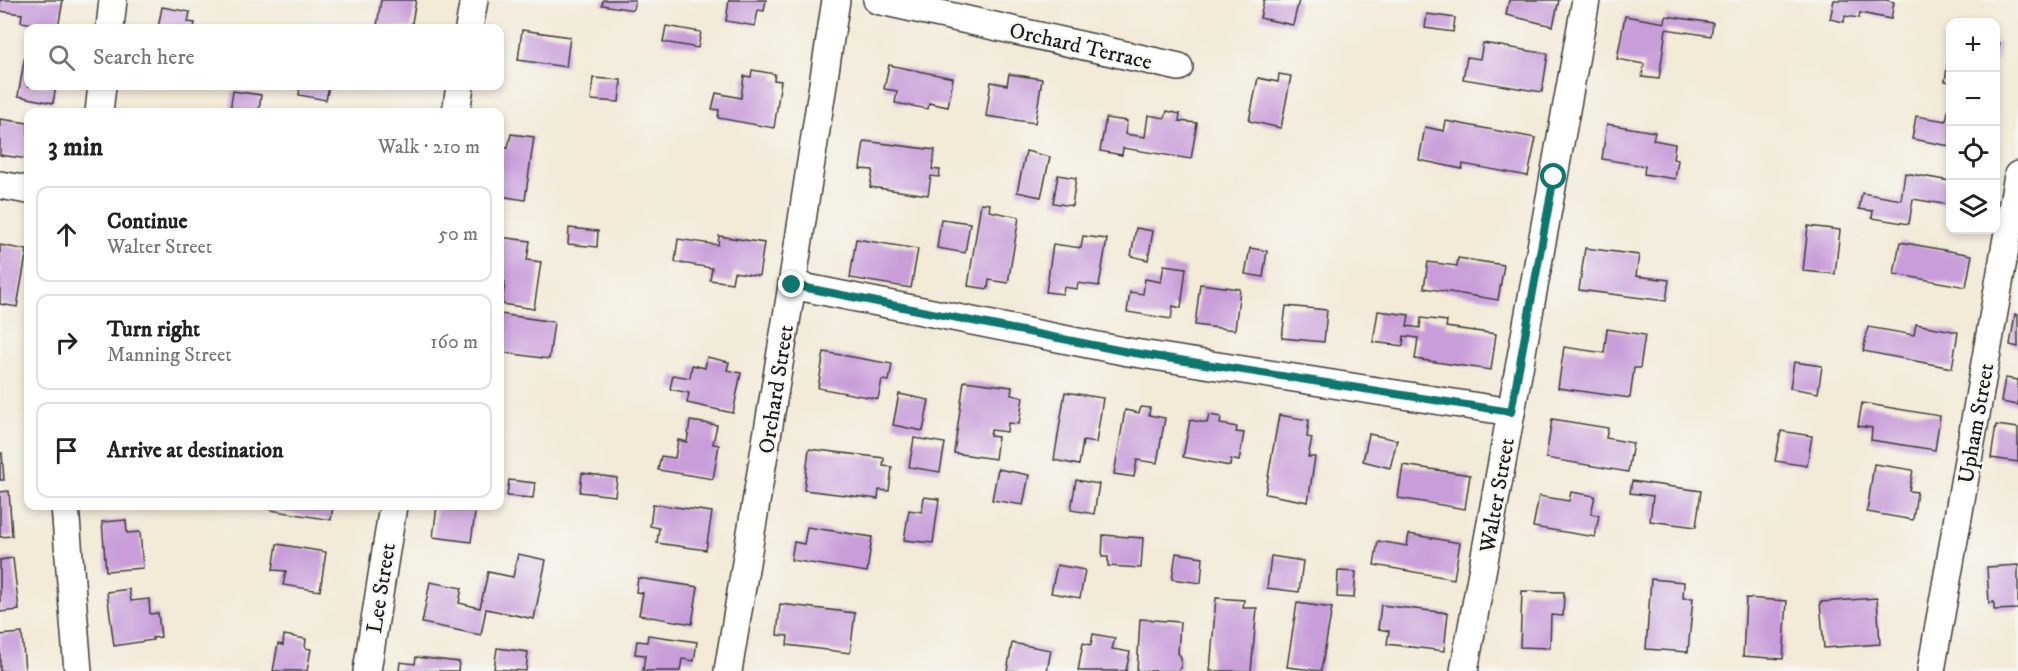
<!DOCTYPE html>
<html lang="en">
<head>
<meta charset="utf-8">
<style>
	body { margin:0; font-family:"IM FELL DW Pica",serif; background:#f6f6f6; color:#222 }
	.controls { position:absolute; right:18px; top:18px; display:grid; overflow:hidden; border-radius:12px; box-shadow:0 3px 9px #0003 }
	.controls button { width:54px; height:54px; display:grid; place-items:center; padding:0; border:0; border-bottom:2px solid #e0e0e0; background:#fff; color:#222; font:30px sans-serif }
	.stop { position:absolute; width:18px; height:18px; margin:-14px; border:4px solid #0f766e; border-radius:50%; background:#fff }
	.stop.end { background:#0f766e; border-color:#fff; box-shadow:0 2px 6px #0008 }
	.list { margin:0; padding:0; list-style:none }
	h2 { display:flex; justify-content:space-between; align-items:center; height:78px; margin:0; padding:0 24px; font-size:26px }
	h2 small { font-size:20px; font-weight:400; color:#767676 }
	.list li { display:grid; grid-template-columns:39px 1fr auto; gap:18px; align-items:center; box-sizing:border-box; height:96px; margin:0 12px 12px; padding:0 12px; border:2px solid #e0e0e0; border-radius:12px }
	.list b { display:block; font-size:22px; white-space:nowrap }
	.list p { margin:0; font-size:20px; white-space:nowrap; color:#767676 }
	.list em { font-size:20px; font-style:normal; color:#767676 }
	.icon { flex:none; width:33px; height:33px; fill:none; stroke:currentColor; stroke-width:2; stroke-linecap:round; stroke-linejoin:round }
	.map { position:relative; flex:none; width:2018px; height:671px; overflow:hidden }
	.search { position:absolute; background:#fff; box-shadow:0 3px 9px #0003; left:24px; top:24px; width:480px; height:66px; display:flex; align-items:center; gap:15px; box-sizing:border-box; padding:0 21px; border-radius:12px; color:#767676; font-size:22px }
	.panel { position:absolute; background:#fff; box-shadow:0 3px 9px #0003; left:24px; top:108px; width:480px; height:402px; border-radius:12px }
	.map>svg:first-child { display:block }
</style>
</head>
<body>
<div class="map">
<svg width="2018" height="671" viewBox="0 0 2018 671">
	<rect width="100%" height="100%" fill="#f6f6f2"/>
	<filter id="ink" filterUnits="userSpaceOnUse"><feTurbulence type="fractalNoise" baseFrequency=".0167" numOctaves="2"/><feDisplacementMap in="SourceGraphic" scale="12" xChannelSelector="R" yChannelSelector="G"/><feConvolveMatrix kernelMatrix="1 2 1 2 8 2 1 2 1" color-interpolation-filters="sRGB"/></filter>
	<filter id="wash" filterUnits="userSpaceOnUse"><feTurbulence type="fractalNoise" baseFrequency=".008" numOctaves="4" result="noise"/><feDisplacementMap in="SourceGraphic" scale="24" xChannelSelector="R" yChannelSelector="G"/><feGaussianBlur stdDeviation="1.35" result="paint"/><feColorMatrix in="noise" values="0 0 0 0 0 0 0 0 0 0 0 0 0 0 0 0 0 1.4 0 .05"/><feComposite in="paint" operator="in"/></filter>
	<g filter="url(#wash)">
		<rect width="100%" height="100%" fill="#f3ead7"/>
		<g id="blocks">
			<g fill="#c89dd9">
				<path d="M0,0h63l-5,28 -37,-6 1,-8 -22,-3z"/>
				<path d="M381,0h35l-5,28 -34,-2z"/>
				<path d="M603,0h32l-2,10 -31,-5z"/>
				<path d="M729,0h37l-2,11 -6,-1 -3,16 -29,-5z"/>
				<path d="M1264,0h35l-6,25 -33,-7z"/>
				<path d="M1509,0h50l-6,26 -47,-11z"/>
				<path d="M1834,0h52l8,2 -3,17 -31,-6 -1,5 -14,-2 -1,6 -14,-3z"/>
				<path d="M162,7l28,5 -2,10 7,1 -1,5h-36z"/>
				<path d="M1427,14l28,4 -2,14 -28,-4z"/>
				<path d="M1625,16l40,7 1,-7 47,7 -2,13 -45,-7 -7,50 -17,-2 2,-13 -27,-5z"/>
				<path d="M666,26l35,6 -3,16 -35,-6z"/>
				<path d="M522,30l48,7 -4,30 -48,-7z"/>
				<path d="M1996,42l4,1 -3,19h-1z"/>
				<path d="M1483,43l65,11 -6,38 -79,-13 4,-22 13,2z"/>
				<path d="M25,56l3,1v29h28l-3,17 -35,-7z"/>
				<path d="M1948,61h2v21l-5,-1z"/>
				<path d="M889,65l64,13 -5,29 -19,-4 -1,6 -33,-6 2,-12 -13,-2z"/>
				<path d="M752,70l23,4 -1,6 7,1 -7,47 -56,-10 1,-8 -7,-1 4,-16 25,5 3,-22 7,1z"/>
				<path d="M1009,74l33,5 -7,44 -49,-7 5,-34 16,3z"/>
				<path d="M1279,74l12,2 -10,52 -32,-7 9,-43 20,4z"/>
				<path d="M593,78l28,2 -2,22 -28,-2z"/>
				<path d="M300,86h29l-3,14 -27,-5z"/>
				<path d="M233,91l28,4 -2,17 -29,-1z"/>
				<path d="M1949,107l1,1v38l-38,-7 4,-23 30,5z"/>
				<path d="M1167,111l13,3 -1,7 18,2 -6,36 -68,-11 -1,7 -22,-4 6,-33 21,3 -2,13 20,3 3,-22 17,3z"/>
				<path d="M0,119l28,4v36l-28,-4z"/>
				<path d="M1446,121l90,17 -8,38 -65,-12 -1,5 -43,-9 6,-33 19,4z"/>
				<path d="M1607,124l48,8 -2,8 22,4 -2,15 5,1 -3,19 -31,-5 1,-8 -43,-7z"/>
				<path d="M511,134l23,3 -9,63 -25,-4v-34h1l2,-15 5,1z"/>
				<path d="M864,141l71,9 -3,19 8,1 -1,7 -8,-1 -3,19 -58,-8 3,-17 -13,-1z"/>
				<path d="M1026,151l24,6 -9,40 -24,-5z"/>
				<path d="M1905,173l45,8v24l-37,-6 -4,25 -37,-6 1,-7 -14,-2 3,-16 39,7z"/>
				<path d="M1058,175l18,3 -4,28 -19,-3z"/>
				<path d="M981,203l9,1 -1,7 30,6 -11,66 -19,-3 -1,9 -20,-3z"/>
				<path d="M941,219l29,4 -5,30 -28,-5z"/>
				<path d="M1808,226l32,4 -5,44 -32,-3z"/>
				<path d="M569,228l29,3 -1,16 -29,-3z"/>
				<path d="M1136,228l17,3 -5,29 -17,-4z"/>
				<path d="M719,236l45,7 -5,33 -25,-4 -2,11 -22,-3 2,-12 -37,-6 3,-23 40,6z"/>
				<path d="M1083,236l24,3 -8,47 -21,-3 -1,6 -13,-2 -1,7 -17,-2 7,-48 28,4z"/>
				<path d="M500,237l30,4 -3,19 14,2 -7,47 -32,-5 3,-22 -5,-1z"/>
				<path d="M856,239l62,10 -7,39 -61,-10z"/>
				<path d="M1900,242l72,13 -6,32 -72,-13z"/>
				<path d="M0,245l27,5 -10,57 -17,-3z"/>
				<path d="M1250,248l17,3 -4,26 -18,-3z"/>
				<path d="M1585,248l54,7 -3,21 33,4 -3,21 -87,-11z"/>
				<path d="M1458,258l46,7 -6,35 -74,-12 4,-26 29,4z"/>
				<path d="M1164,265l22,3 -5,40 -8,-2 -2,13 -44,-7 3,-20 13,2 2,-15 16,3z"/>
				<path d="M1200,284l40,5 -5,41 -40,-5z"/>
				<path d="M1286,306l41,4 -3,32 -42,-4z"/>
				<path d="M1378,311l31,4 -2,11 13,2 1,-10 26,3 -1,6 50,7 -5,36 -76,-11 3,-21 -14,-2 -1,10 -30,-4z"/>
				<path d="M500,314l54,8 -5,37 -49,-7z"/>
				<path d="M2015,314l3,1v32l-8,-2z"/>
				<path d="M1916,324l42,8 -6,36 -89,-17 5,-24 46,8z"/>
				<path d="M1607,329l38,6 -5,33h-6l-4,30 -72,-10 6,-41 40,6z"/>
				<path d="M824,352l68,12 -3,17 -7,-1 -4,19 -60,-11z"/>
				<path d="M707,357l22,5 -2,8 14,3 -8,40 -46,-10 2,-10 -19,-4 3,-14 17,3 2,-13 13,3z"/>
				<path d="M1794,362l28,4 -4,27 -28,-5z"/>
				<path d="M2005,378l13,2v25l-17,-3z"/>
				<path d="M964,381l48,6 -1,8 12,2 -4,27 -11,-1 -1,9 -16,-2 -1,6 8,1 -3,22 -41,-6z"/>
				<path d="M1065,392l38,6 -7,45 -13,-2 -4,24 -25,-5z"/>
				<path d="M899,394l30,6 -6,31 -30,-6z"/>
				<path d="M1862,403l78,13 -5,34 -64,-10 1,-12 -14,-2z"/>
				<path d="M1141,407l9,1 -1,7 16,3 -8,45 -20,-3 -3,17 -20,-3 11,-64 14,3z"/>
				<path d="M1209,415l12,2 -1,7 17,3 -1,5 8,1 -5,28 -8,-2 -1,7 -47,-9 7,-37 17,3z"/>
				<path d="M1279,415l30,5 -2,17 5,1 -4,19h7l-7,45 -43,-8z"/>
				<path d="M1552,419l56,9 -2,10 27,5 -5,29 -82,-14z"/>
				<path d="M690,421l27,4 -4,19 6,1 -6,34 -55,-9 3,-14 14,2 3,-18 9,2z"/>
				<path d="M1996,425l22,3v34l-27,-4z"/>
				<path d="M1781,431l31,5 -5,30 -32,-5z"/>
				<path d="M1369,434l28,6 -7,28 -27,-7z"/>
				<path d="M914,438l31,5 -5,29 -31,-5z"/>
				<path d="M809,449l75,9 -1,8 9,1 -3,24 -10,-1 -1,9 -74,-9z"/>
				<path d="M0,453h2l2,27h-4z"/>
				<path d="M1874,464l39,6 -4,21 8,1 -4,28 -46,-8z"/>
				<path d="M1403,465l67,10 -5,34 -67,-11z"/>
				<path d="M998,469l31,6 -6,30 -31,-5z"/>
				<path d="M582,473l35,5 -2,18 -35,-4z"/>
				<path d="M509,480l26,3 -2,15 -26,-2z"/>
				<path d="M1076,480l23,4 -5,30 -23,-4z"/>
				<path d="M1632,481l69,10 -5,36 -46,-6 3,-25 -23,-3z"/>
				<path d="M9,491l3,45 -12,1v-45z"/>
				<path d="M1571,492l24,4 -4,18 8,1 -4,22 -62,-10 6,-31 30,5z"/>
				<path d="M924,497l15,2 -6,44 -29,-3 5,-30 13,2z"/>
				<path d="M653,504l59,8 -6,38 -49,-7 2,-15 -9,-2z"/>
				<path d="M271,506h62l-2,14 -61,-10z"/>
				<path d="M437,506h39l-5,36 -38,-5z"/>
				<path d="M126,520l1,13 13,-1 3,36 -37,3 -4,-49z"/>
				<path d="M807,527l65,10 -5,35 -76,-12 3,-18 10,2z"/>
				<path d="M1409,534l51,9 -6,36 -80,-14 4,-24 29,5z"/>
				<path d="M1103,535l40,3 -2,30 -33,-2v-9h-6z"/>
				<path d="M277,544l49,8 -6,39 -37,-6 3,-14 -13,-1z"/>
				<path d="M1176,553l27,4 -2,26 -29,-4z"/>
				<path d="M518,554l28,6 -12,59 -48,-10 -5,26 -59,-12 8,-41 32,6 -3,15 21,5 8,-36 25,5z"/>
				<path d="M1271,556l32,5 -4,31 -32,-4z"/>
				<path d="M13,558l6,52 -19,2v-52z"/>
				<path d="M1057,565l28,5 -5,28 -29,-5z"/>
				<path d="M2018,565v44l-24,1v-8l-5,1 -2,-36z"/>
				<path d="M1338,571l18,1 -2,26 -17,-1z"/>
				<path d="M638,578l60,9 -6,37 -53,-9 4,-22 -7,-1z"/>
				<path d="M1651,579l33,3 -1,16h10l-5,54 -42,-3z"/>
				<path d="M129,589l2,12 18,-2 1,15 8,-1 3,24 -9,1 1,2 -39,6 -7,-54z"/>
				<path d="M1522,591l42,1 -1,24 -12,-1 -1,33 -30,-1z"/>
				<path d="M1216,598l28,2 -1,8h14l-6,63h-41z"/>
				<path d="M1746,598l41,3 -4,58 -40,-3z"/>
				<path d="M1877,598l3,46 -56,4 -4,-46z"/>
				<path d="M1297,603l35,5 -11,63 -34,-4z"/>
				<path d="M780,604l75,9 -5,40 -63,-8 1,-9 -11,-1z"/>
				<path d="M1381,605l67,8 -4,38 -57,-7 2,-13 -11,-2z"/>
				<path d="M1140,619l40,3 -2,31 3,4v11l-3,3h-41z"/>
				<path d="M22,633l3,38h-25v-36z"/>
				<path d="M1093,634l22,4 -3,11 18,3 -4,19h-48l5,-28 8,2z"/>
				<path d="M284,635l22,4 -1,9 6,1 -4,22h-34l5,-27 5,1z"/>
				<path d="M648,635l49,7 -3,19 -12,-2 -2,12h-37l2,-16 -10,-1 2,-13 10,1z"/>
				<path d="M1012,643l39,7 -4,21h-40z"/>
				<path d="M497,648l31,4 -2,19 -32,-2z"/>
				<path d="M416,657l43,5 -1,9h-59l1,-9 15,2z"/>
			</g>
		</g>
	</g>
	<g filter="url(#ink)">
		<use href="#blocks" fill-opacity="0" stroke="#3c3b38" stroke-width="1.5"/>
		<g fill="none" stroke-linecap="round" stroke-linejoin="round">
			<defs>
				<g id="street">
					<path d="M877,0l302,67"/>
					<path d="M110,28l3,-28"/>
					<path d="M469,28l5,-28"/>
					<path d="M99,112l3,-26"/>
					<path d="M456,112l4,-26"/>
					<path d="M0,185l28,5"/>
					<path d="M792,285l336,67 383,60"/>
					<path d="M65,506l13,165"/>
					<path d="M367,671l26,-165"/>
					<path d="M728,671l62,-373 46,-298"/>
					<path d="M1464,671l122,-671"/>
					<path d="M1931,671l87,-496"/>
				</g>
			</defs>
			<use href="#street" stroke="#3c3b38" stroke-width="30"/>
			<use href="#street" stroke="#fff" stroke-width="27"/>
		</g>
	</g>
	<g fill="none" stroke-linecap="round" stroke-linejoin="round" filter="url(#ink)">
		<path stroke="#0f766e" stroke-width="8" d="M792,285l336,67 383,60 43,-235"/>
	</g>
	<g text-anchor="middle" stroke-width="4.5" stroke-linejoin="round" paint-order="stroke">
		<g font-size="22" fill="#1c1c1c" stroke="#f6f6f2">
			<text transform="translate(1081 45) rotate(13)" y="8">Orchard Terrace</text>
			<text transform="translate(775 389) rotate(-81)" y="8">Orchard Street</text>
			<text transform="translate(1975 423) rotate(-80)" y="8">Upham Street</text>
			<text transform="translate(1496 495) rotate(-80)" y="8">Walter Street</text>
			<text transform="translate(380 588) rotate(-81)" y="8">Lee Street</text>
		</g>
	</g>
</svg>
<div class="controls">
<button>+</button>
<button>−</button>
<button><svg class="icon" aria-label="locate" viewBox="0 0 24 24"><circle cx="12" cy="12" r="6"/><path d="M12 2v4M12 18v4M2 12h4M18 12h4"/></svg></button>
<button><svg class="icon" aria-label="layers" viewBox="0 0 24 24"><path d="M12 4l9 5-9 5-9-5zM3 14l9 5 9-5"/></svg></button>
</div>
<div class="stop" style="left:1554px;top:177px"></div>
<div class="stop end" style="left:792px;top:285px"></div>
<div class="search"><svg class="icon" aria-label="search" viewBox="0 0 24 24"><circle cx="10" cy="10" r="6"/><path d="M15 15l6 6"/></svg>Search here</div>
<section class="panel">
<h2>3 min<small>Walk · 210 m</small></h2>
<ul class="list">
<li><svg class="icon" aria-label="ahead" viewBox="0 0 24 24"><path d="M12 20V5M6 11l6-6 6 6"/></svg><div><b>Continue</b><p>Walter Street</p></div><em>50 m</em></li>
<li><svg class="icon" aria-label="right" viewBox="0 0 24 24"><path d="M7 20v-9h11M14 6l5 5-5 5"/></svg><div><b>Turn right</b><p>Manning Street</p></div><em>160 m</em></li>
<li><svg class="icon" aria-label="arrive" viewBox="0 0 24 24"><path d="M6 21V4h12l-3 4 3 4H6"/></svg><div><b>Arrive at destination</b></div></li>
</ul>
</section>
</div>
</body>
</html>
